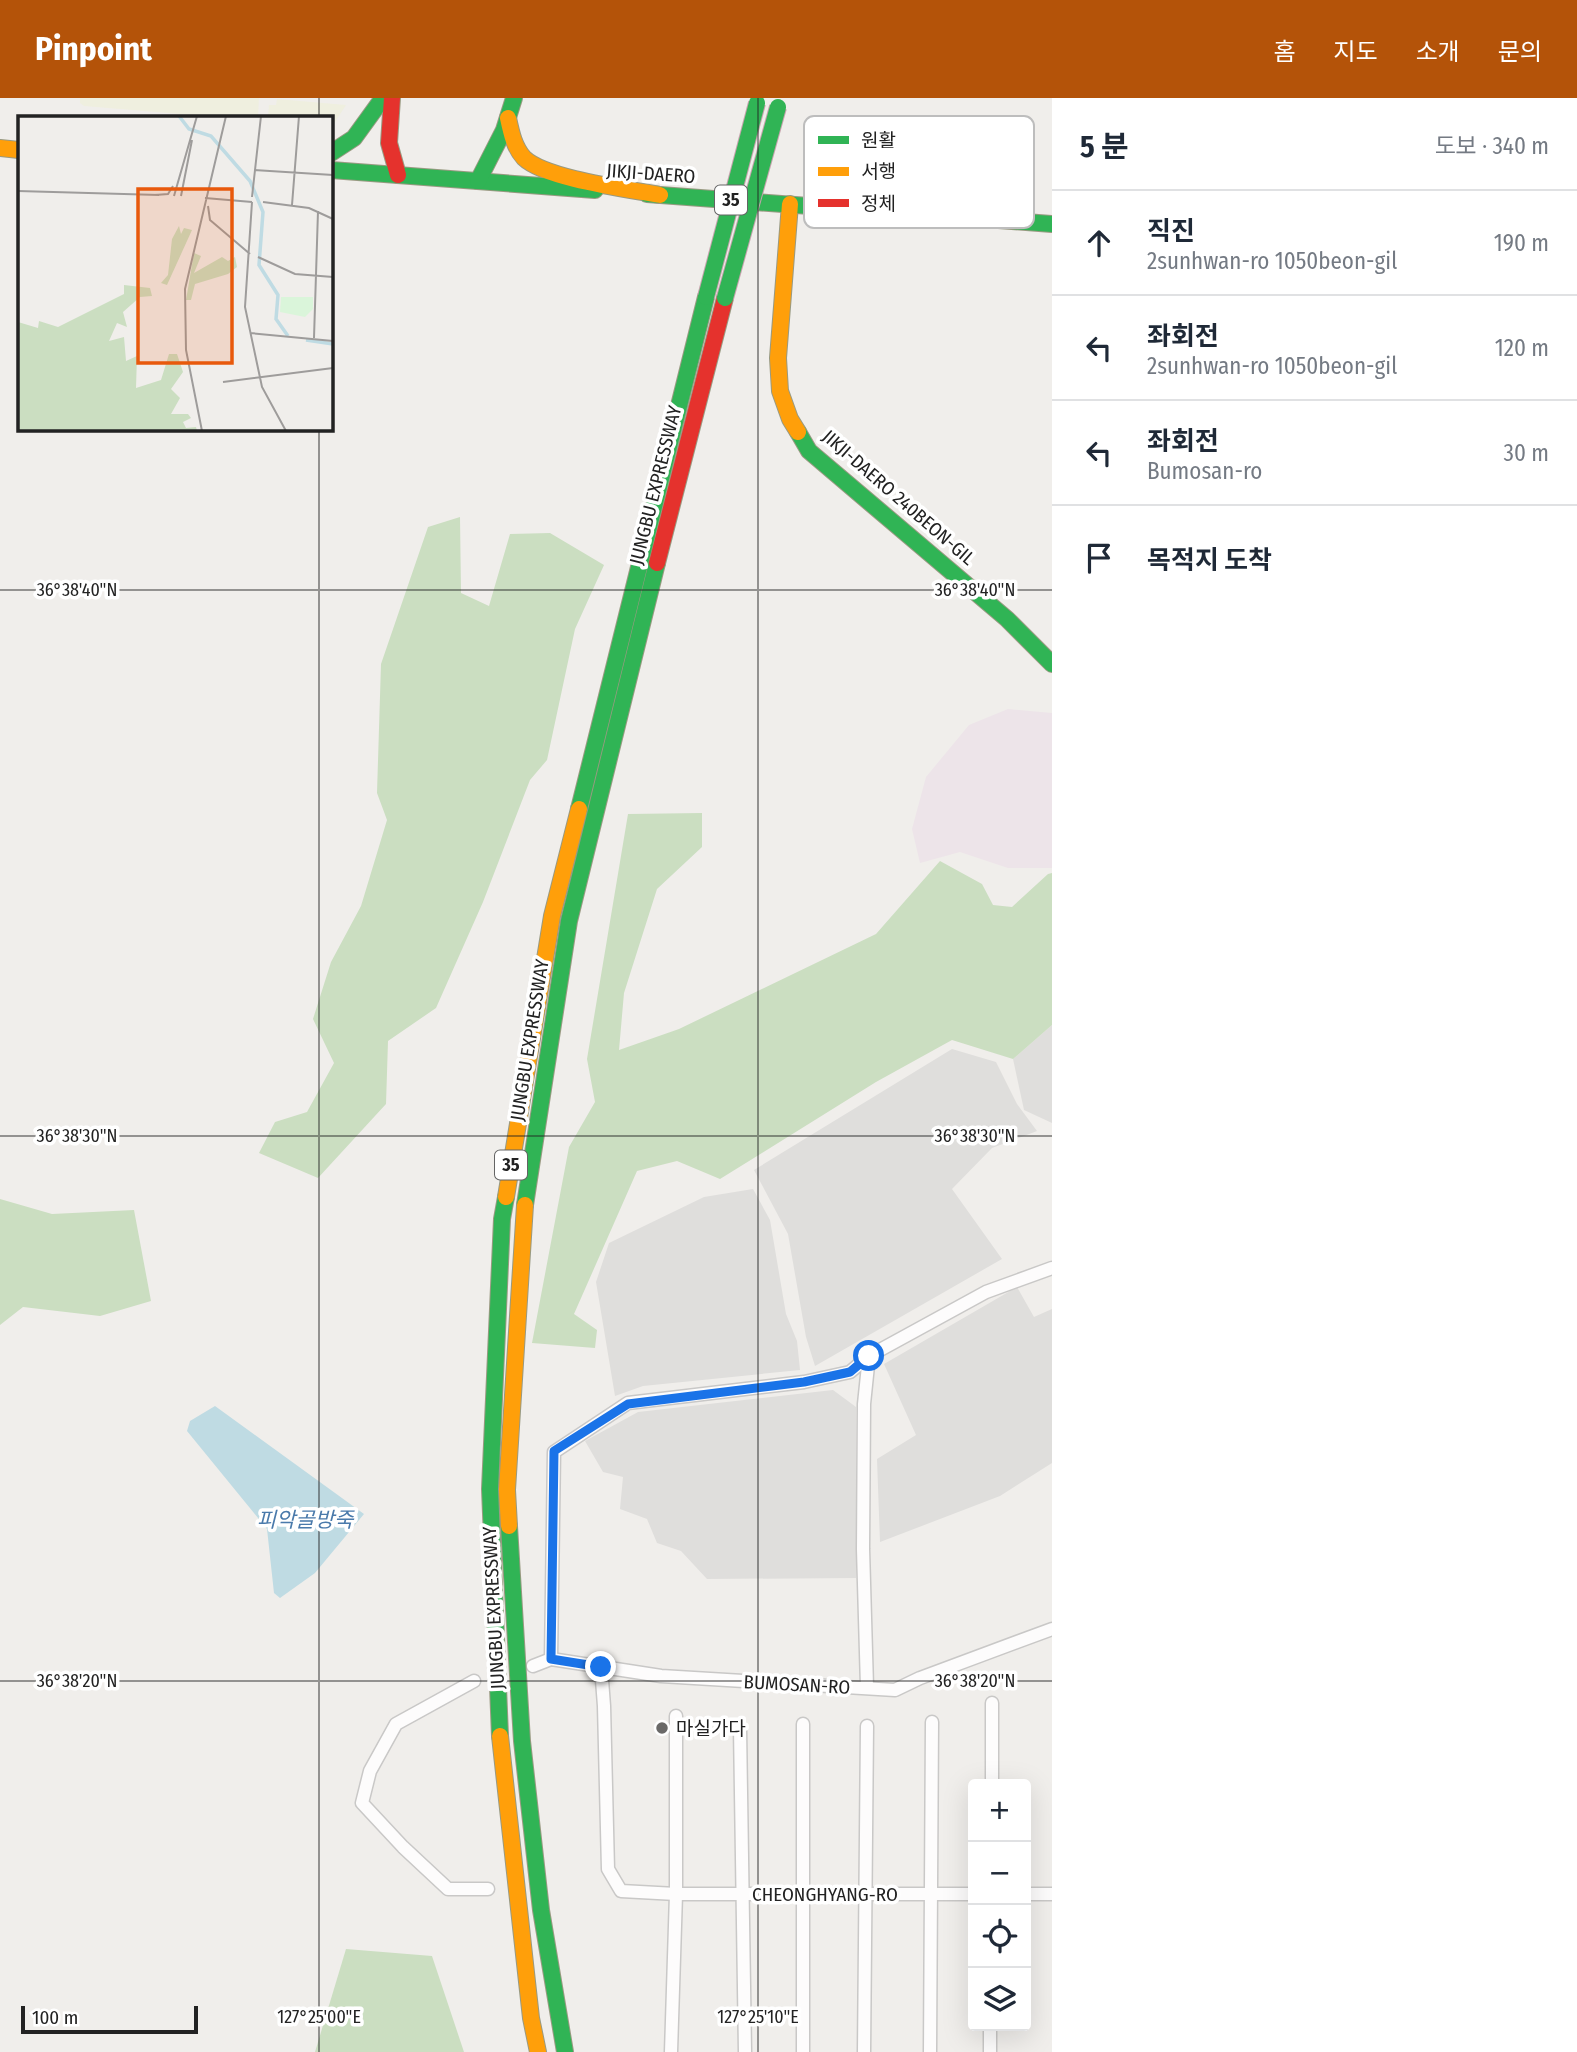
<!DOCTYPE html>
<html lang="ko">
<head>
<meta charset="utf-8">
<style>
	body { margin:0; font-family:"Fira Sans Condensed","Noto Sans KR",sans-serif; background:#f6f6f7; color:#1f2937 }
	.controls { position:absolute; right:21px; bottom:21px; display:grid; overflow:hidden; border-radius:7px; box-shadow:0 7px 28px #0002 }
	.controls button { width:63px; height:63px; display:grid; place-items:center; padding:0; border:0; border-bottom:2px solid #e0e1e3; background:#fff; color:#1f2937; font:35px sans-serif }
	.scale { position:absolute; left:21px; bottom:18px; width:177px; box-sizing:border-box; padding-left:7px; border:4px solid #222; border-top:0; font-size:19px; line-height:24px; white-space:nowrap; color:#222; -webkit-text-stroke:5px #fff; paint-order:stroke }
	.stop { position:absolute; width:21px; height:21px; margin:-16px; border:5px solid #1a73e8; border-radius:50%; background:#fff }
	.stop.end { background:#1a73e8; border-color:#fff; box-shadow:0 2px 7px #0008 }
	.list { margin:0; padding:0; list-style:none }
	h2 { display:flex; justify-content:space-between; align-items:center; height:91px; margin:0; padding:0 28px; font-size:30px }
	h2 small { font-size:23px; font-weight:400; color:#747a83 }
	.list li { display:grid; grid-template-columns:46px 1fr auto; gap:21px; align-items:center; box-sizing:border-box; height:105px; padding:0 28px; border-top:2px solid #e0e1e3 }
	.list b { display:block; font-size:26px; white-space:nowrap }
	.list p { margin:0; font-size:23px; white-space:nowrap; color:#747a83 }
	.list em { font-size:23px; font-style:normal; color:#747a83 }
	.icon { flex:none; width:38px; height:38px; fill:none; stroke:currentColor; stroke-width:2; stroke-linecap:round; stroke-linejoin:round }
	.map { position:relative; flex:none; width:1052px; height:1954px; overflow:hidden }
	header { display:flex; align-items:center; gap:42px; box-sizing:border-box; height:98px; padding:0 35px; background:#b45309; color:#fff }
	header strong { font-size:33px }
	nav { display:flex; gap:38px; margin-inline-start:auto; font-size:24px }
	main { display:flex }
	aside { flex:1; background:#fff }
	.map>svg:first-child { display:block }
</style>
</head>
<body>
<header>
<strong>Pinpoint</strong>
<nav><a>홈</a><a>지도</a><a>소개</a><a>문의</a></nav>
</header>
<main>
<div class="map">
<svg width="1052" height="1954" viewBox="0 0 1052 1954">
	<rect width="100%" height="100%" fill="#f0eeeb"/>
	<g fill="#dfdedc">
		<path d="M1052,927v98l-28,-13 -11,-51z"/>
		<path d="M952,951l44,13 21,42 20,27 -45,17 -40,41 50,70 -187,107 -9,-29 -18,-103 -34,-64z"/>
		<path d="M753,1091l17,31 16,94 11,27 3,29 -157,16 -28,10 -19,-114 13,-39 95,-46z"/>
		<path d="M1017,1189l17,30 18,-8v154l-52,33 -120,46 -3,-83 39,-24 -32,-71z"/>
		<path d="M833,1292l23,17v171l-149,1 -26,-28 -24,-8 -10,-24 -27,-10 3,-32 -20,-5 -18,-31 53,-29z"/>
	</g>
	<path fill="#ede4e9" d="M1008,611l44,4v155h-44l-48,-16 -40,11 -8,-34 14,-52 43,-52z"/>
	<g fill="#efefdf">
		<path d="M80,0h179l-1,19h-42l-132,-11 -4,-3z"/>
		<path d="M277,1l69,6 -15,23v-11h-63l1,-12h7z"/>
	</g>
	<g fill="#cbdec1">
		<path d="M460,419l1,76 28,13 21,-72 40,-1 54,32 -29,64 -28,131 -17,20 -47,122 -47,106 -48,33 -2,63 -68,74 -59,-25 16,-31 32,-10 27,-49 -21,-44 18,-57 30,-56 26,-86 -10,-27 4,-129 47,-137z"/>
		<path d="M702,715v34l-45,42 -33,104 -5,57 60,-21 197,-95 64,-73 42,23 11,21 19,2 36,-33 4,-1v152l-39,34 -61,-19 -76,42 -156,97 -43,-18 -40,10 -63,143 23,16 -2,18 -63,-5 37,-196 26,-45 -8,-43 41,-245z"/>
		<path d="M0,1101l52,15 82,-4 17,91 -51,15 -77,-9 -23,18z"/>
		<path d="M346,1851l86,7 32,96h-149z"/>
	</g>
	<path fill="#bfdbe3" d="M215,1308l149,108 -49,59 -35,25 -6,-5 -7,-64 -80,-98 3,-10z"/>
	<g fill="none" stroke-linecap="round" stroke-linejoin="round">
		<defs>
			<g id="street">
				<path d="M551,1561l3,-207 74,-49 176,-21 46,-10 19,-16 117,-64 66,-24"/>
				<path d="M533,1568l18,-7 110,17 234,14 25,-12 132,-49"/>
				<path d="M601,1569l3,39 4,163 13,22 55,3h297"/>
				<path d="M474,1583l-78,43 -26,47 -8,32 41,44 45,42h40"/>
				<path d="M867,1589l-4,-138 1,-145 5,-48"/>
				<path d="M803,1626v328"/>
				<path d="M740,1630l5,324"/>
				<path d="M992,1686v-81"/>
				<path d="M1026,1796h26"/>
				<path d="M671,1954l5,-158v-178"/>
				<path d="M864,1954l3,-326"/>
				<path d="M930,1954l2,-330"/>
				<path d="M990,1954v-26"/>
			</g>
			<g id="fast">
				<path d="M331,55l23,-15 29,-40"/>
				<path d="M331,72l264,20"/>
				<path d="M478,83l26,-51 10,-32"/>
				<path d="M647,96l405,30"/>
				<path d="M798,334l11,19 198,168 45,45"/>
				<path d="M579,711l127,-512"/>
				<path d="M525,1107l44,-284 88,-358"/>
				<path d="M509,1428l13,215 19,169 24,142"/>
				<path d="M500,1638l-10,-247 12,-270 4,-22"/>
			</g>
			<g id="slow">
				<path d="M508,20c3,14 6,29 16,40 22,21 104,31 136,37"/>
				<path d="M0,50l19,2"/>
				<path d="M790,106l-12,154 2,33 10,28 8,13"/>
				<path d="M506,1099l46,-281 27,-107"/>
				<path d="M509,1428l-2,-36 18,-285"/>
				<path d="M500,1638l31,282 7,34"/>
			</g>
			<g id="jam">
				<path d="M392,0l-3,45 9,32"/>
				<path d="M657,465l68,-265"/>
			</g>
		</defs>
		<use href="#street" stroke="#c9c8c7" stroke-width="15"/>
		<use href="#fast" stroke="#999a82" stroke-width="18"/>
		<use href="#slow" stroke="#999a82" stroke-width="18"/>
		<use href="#jam" stroke="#999a82" stroke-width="18"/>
		<use href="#street" stroke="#fdfcfc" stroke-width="12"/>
		<use href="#fast" stroke="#30b455" stroke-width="16"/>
		<use href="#slow" stroke="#ff9f0a" stroke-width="16"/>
		<use href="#jam" stroke="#e5322d" stroke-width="16"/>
		<defs>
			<g id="fast-bridge">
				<path d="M706,199l51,-194"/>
				<path d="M725,200l53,-191"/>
			</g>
		</defs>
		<use href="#fast-bridge" stroke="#c5a2ac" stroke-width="18" stroke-linecap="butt"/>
		<use href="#fast-bridge" stroke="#30b455" stroke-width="16"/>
	</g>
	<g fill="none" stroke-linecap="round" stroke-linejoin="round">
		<path stroke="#1a73e8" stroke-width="9" d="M601,1569l-50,-8 3,-208 74,-47 176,-22 46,-10 19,-16"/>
	</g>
	<path fill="none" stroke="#222" stroke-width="2" stroke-opacity="0.45" d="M319,0v19M758,0v1954M319,331v1623M0,492h1052M0,1038h1052M0,1583h1052"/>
	<circle fill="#6a6968" stroke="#fff" stroke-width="2.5" cx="662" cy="1630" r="7"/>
	<g text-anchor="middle" stroke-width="7" stroke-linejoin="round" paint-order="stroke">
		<g fill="#fff" stroke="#646464" stroke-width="2">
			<rect x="715" y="87.5" width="32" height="29" rx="5"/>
			<rect x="495" y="1052.5" width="32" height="29" rx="5"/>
		</g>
		<g font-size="18" font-weight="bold" fill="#222">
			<text x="731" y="108">35</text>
			<text x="511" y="1073">35</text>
		</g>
		<g font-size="19" fill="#222" stroke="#fff">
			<text transform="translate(651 75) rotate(4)" y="7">JIKJI-DAERO</text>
			<text transform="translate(655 387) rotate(-76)" y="7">JUNGBU EXPRESSWAY</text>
			<text transform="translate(899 399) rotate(41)" y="7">JIKJI-DAERO 240BEON-GIL</text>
			<text transform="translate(529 942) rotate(-81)" y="7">JUNGBU EXPRESSWAY</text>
			<text transform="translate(493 1510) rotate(-93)" y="7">JUNGBU EXPRESSWAY</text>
			<text transform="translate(797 1586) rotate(3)" y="7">BUMOSAN-RO</text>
			<text x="825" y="1803">CHEONGHYANG-RO</text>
		</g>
		<g font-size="19" fill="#222" stroke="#fff" text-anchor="start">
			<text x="676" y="1637">마실가다</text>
		</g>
		<g font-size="21" font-style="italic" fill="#4a7aab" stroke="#fff">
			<text x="305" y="1429">피악골방죽</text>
		</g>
	</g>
	<g transform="translate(18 18)">
		<rect width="315" height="315" fill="#f0eeeb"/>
		<path d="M161,110l2,8 3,-6 8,2 -25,55 -6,-2 7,-8 4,-36zM176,137l7,3 -7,17 28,-16 6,4 7,-4 2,10 -9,7 -33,10 -4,16h-5zM106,169l26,3 2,8 -12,1 -17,15 4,15 -10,-4 -8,18 15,-4 2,24 11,-5 -1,32 25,-8 8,-26h8l6,18 -12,17 9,9 -9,16h17l3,4 -8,4 3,6 10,-1 1,4h-179v-109l20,6 1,-7 19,6 66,-33z" fill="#cbdec1"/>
		<path d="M263,181h32v12l-8,8 -25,-5z" fill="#daf5da"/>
		<path fill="none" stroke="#bfdbe3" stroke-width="3.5" d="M161,0l10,13 22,7 39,45 13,31 -4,53 19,30 -2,24 12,17M288,224l27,4"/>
		<path fill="none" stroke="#9e9c9b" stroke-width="2" d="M236,54l79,5M0,75l141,4M137,79l13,-1 5,-8M156,80l23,-80M163,80l11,-56M234,81l9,-81M187,82l47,4M234,86l-7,105 17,80 24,44M245,86l46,6 24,11M274,89l7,-89M190,90l2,14 40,34M240,141l37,17 38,3M232,217l83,8M296,222l4,-127M205,266l110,-14M184,315l-16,-81 -1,-61 41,-173"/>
		<path fill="#e8590c" fill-opacity="0.15" stroke="#e8590c" stroke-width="3.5" d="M120,73h94v174h-94z"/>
		<rect width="315" height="315" fill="none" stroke="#222" stroke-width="3.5"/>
	</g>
	<rect x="804" y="18" width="230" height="112" rx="10" fill="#fff" stroke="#bdbdbd" stroke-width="2"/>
	<rect x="818" y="38" width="31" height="8" fill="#30b455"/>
	<rect x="818" y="69" width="31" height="9" fill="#ff9f0a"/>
	<rect x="818" y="101" width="31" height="8" fill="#e5322d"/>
	<g font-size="19" fill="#222">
		<text x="861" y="49">원활</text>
		<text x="861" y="80">서행</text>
		<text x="861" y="112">정체</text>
	</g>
	<g font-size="18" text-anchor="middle" fill="#222" stroke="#fff" stroke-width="7" stroke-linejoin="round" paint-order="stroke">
		<text x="77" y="498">36°38'40"N</text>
		<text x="975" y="498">36°38'40"N</text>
		<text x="77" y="1044">36°38'30"N</text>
		<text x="975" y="1044">36°38'30"N</text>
		<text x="77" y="1589">36°38'20"N</text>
		<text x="975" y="1589">36°38'20"N</text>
		<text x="319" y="1925">127°25'00"E</text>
		<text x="758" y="1925">127°25'10"E</text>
	</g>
</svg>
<div class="controls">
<button>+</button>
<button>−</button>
<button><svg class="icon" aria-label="locate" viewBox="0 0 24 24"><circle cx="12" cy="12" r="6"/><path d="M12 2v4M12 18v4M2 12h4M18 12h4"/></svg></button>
<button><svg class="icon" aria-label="layers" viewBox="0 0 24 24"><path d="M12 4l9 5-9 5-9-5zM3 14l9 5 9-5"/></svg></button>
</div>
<div class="scale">100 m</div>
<div class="stop" style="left:869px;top:1258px"></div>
<div class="stop end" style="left:601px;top:1569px"></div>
</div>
<aside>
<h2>5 분<small>도보 · 340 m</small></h2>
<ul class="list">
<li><svg class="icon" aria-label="ahead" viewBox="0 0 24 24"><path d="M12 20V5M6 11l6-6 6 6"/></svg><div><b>직진</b><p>2sunhwan-ro 1050beon-gil</p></div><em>190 m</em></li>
<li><svg class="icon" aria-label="left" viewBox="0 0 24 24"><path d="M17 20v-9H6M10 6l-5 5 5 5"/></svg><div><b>좌회전</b><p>2sunhwan-ro 1050beon-gil</p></div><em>120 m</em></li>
<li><svg class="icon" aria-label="left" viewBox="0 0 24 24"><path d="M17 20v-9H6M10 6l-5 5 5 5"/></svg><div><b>좌회전</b><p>Bumosan-ro</p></div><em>30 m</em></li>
<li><svg class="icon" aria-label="arrive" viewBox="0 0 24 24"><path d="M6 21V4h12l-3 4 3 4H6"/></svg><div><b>목적지 도착</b></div></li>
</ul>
</aside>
</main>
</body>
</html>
